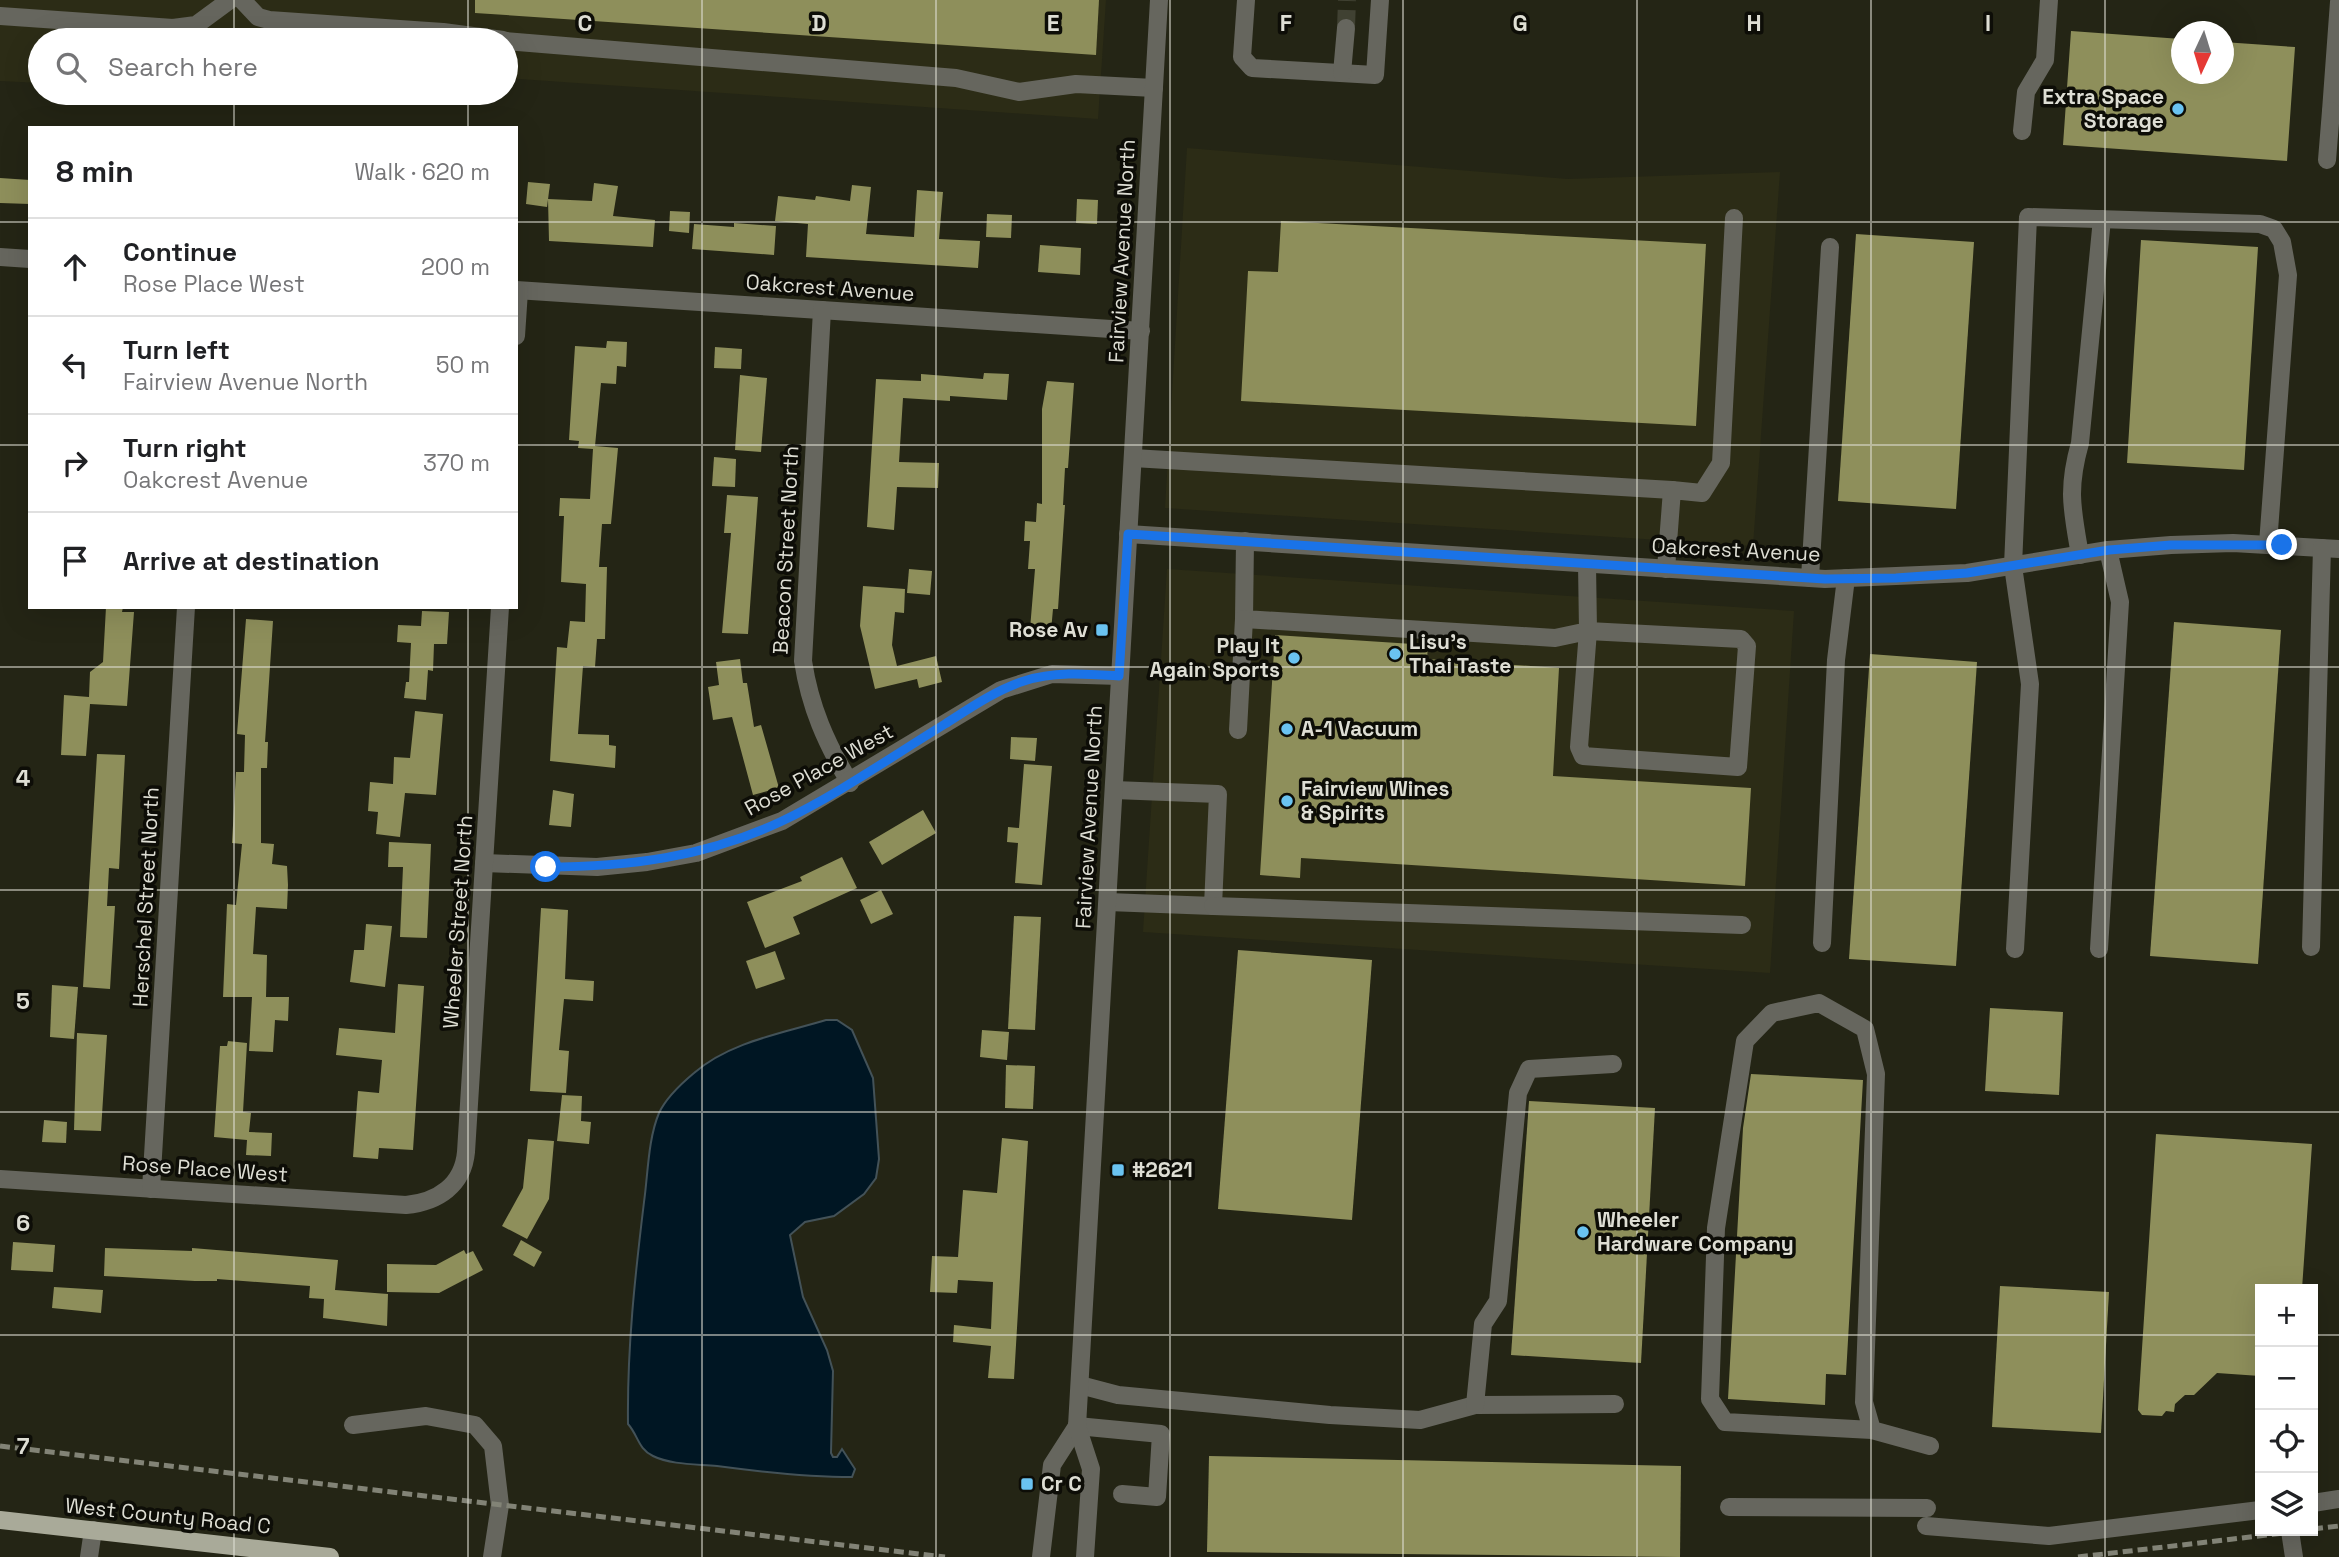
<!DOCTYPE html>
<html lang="en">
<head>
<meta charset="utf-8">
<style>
	body { margin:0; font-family:"Space Grotesk",sans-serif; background:#f6f6f6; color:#202124 }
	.controls { position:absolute; right:21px; bottom:21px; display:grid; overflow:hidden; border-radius:0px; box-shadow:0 7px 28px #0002 }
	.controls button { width:63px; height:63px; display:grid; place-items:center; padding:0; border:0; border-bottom:2px solid #e0e0e0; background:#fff; color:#202124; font:35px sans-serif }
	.compass { position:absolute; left:2171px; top:21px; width:63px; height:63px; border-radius:50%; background:#fff; box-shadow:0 7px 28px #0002; rotate:184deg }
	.stop { position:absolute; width:21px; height:21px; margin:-16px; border:5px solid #1a73e8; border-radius:50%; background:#fff }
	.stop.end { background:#1a73e8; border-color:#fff; box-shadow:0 2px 7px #0008 }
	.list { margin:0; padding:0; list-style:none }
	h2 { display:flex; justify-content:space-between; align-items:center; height:91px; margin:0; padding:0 28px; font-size:30px }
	h2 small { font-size:23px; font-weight:400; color:#757577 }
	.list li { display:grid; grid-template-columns:46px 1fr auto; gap:21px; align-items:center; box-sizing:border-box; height:98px; padding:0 28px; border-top:2px solid #e0e0e0 }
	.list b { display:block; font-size:26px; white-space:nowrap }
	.list p { margin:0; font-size:23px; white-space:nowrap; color:#757577 }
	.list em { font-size:23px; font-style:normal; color:#757577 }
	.icon { flex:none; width:38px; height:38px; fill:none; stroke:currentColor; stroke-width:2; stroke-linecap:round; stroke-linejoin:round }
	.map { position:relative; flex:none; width:2339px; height:1557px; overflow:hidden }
	.search { position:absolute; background:#fff; box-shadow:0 7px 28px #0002; left:28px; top:28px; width:490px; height:77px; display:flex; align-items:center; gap:18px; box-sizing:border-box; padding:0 24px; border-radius:38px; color:#757577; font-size:26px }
	.panel { position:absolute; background:#fff; box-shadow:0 7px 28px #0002; left:28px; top:126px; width:490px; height:483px; border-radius:0px }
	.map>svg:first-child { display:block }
</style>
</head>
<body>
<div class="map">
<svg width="2339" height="1557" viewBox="0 0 2339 1557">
	<rect width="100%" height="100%" fill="#242515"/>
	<g fill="#2c2c16">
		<path d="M0,0h1106l-8,119 -592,-41v-38h-466v43l-40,-2z"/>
		<path d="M1187,148l381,31 212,-7 -27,374 -588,-38z"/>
		<path d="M1167,569l627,42 -24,362 -627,-41z"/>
	</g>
	<path fill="#001623" stroke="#435258" stroke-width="2" d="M826,1020h11l15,10 21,48 6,81 -3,19 -12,16 -30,22 -29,6 -15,13 13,62 24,53 6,21 -2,82 2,4h4l5,-8 13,20 -3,8c-46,0 -90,-5 -135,-11 -20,-2 -46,-1 -64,-10 -15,-7 -15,-21 -25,-32 -1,-75 7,-148 16,-222 4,-28 4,-63 15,-89 7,-15 23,-30 35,-40 35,-31 89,-40 132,-53z"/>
	<g fill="#8e8f5b">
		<path d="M475,0h624l-3,55 -621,-42z"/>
		<path d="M2071,31l110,8v35h42v-32l72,5 -8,114 -224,-16z"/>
		<path d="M0,178l30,2v24l-30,-1z"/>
		<path d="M528,182l22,2 -3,23 -21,-3z"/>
		<path d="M594,183l24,3 -5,30 42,4 -2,27 -104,-6 -1,-42 44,2z"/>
		<path d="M852,185l19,2 -5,47 48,3 3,-47 26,2 -4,47 41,2 -2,27 -172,-11 2,-33 -33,-3 3,-25 37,4 1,-4 34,5z"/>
		<path d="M1077,199l21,1 -1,24 -21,-1z"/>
		<path d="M670,211l20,1 -1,21 -20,-2z"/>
		<path d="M987,214l25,1 -1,23 -25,-1z"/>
		<path d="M1281,221l425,23 -10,182 -455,-25 7,-130 30,1z"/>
		<path d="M734,223l42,3 -2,29 -82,-6 2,-25 40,3z"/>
		<path d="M1856,234l118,8 -18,267 -118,-8z"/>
		<path d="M2141,240l117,7 -14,223 -117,-7z"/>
		<path d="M1040,245l41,3 -1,27 -42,-3z"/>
		<path d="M607,341l20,1 -1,25 -9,-1 -1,18 -15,-1 -6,63 23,2 -7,76h-9l-3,43h8l-2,72h-8l-2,28 -12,-1 -5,68 31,1v10l7,1 -1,22 -65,-7 7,-114 10,1 3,-27 15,1 1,-38 -25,-2 3,-66h-5l1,-18 30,1 3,-50 -15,-1 1,-7 -10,-1 6,-94 31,2z"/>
		<path d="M715,347l27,2 -1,20 -27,-1z"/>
		<path d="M984,373l25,1 -2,26 -57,-4v5l-47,-3 -4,64 40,1 -1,25 -41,-1 -3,43 -27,-3 9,-148 45,2v-7l62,5z"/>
		<path d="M740,375l27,3 -6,74 -26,-2z"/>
		<path d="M1047,381l27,2 -6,85h-3l-2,37h2l-7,104h-5l-2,22 -21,-2 5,-60h-7l2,-28h-6l1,-20 11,1 1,-19 5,1v-95z"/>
		<path d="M714,457l22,2 -1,28 -23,-1z"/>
		<path d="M727,495l31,2 -10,137 -26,-1 9,-100h-7z"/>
		<path d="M909,569l23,2 -2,24 -23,-2z"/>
		<path d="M863,586l42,3 -1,24 -9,-1 -3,33 5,21 39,-10 6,26 -23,6 -2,-9 -42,10 -15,-63z"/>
		<path d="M106,607h17l-1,5h12l-7,94 -37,-2 -4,52 -25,-1 3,-60 25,2 1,-25 13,-10z"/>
		<path d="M422,611l27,1 -2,32h-13l-1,27 -5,-1 -2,30 -22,-2 2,-16h3l2,-39 -14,-1 1,-17 23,1z"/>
		<path d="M246,619l27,2 -8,121h3l-1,26h-6v75l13,1 -2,20 15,2 1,19 -1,24 -31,-2 -3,47 14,1 -1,42h23l-1,24 -13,-1 -2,32 -24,-1 3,-54h-29l4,-93 9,1 6,-61 -10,-1 4,-71h8l1,-37 -8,-1z"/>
		<path d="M2174,622l107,8 -23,334 -108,-8z"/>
		<path d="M1275,635l153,10 -1,14 132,9 -6,108 198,12 -6,98 -444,-28 -1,20 -40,-3z"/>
		<path d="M1870,654l107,8 -21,304 -107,-7z"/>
		<path d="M740,659l3,24h4l7,44 7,-2 18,63 -26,7 -21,-78 -19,3 -5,-33 11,-2 -3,-23z"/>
		<path d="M415,711l28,3 -7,81 -31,-2 -5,44 -24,-3 2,-22 -10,-1 2,-29 23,2 1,-27 16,1z"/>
		<path d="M1011,737l26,1 -2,23 -25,-2z"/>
		<path d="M97,754l28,1 -6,114 -10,-1 -2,38h8l-5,83 -27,-2z"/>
		<path d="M1024,764l28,2 -10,119 -27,-2 3,-40 -11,-1 1,-15 11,1z"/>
		<path d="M553,790l21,4 -3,33 -22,-2z"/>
		<path d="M923,810l13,23 -54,32 -13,-23z"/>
		<path d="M389,842l42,2 -4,94 -27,-1 3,-70h-15z"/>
		<path d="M842,857l15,31 -64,29 7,17 -35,14 -18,-46 55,-21 -2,-4z"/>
		<path d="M881,890l12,24 -22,10 -11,-24z"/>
		<path d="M541,908l27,2 -3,69 29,2 -1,20 -29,-2 -5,51 10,1 -3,42 -36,-2z"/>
		<path d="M1014,916l27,1 -6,113 -27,-1z"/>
		<path d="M366,924l26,2 -7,61 -35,-5 4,-32h10z"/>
		<path d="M1238,950l134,10 -20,260 -134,-11z"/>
		<path d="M775,951l10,28 -29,10 -10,-28z"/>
		<path d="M398,984l26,2 -11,164 -34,-2 -1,11 -25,-2 5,-66 21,2 3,-33 -46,-5 3,-27 56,5z"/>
		<path d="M52,985l26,2 -4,52 -24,-2z"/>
		<path d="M1990,1008l73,4 -4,83 -74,-4z"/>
		<path d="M982,1030l27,2 -2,28 -27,-3z"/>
		<path d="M77,1033l30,2 -6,96 -27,-1z"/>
		<path d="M228,1041l19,2 -4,69 8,1 -2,19 23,1 -1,23 -25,-1 1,-15 -33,-3 6,-91h7z"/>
		<path d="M1006,1065l29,1 -2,43 -28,-1z"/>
		<path d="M1751,1074l112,6 -17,295 -20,-1 -1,31 -97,-6 15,-271z"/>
		<path d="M562,1095l20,1 -1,25 10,1 -2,22 -32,-3z"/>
		<path d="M1529,1101l126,7 -14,255 -130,-8z"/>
		<path d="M44,1120l23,2 -1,21 -24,-1z"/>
		<path d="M2156,1134l156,10 -10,145h-42v87l-43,-3 -23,22h-9l-10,9 -1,8 -8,-1 -4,5 -20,-1 -4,-5z"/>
		<path d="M1002,1138l26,3 -14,238 -26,-1 3,-32 -38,-4 1,-17 37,4 2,-47 -35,-2 -1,13 -27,-1 2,-36 26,1 5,-67 34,3z"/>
		<path d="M528,1139l26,2 -5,58 -22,40 -25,-13 21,-38z"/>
		<path d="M521,1240l21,12 -8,15 -21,-12z"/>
		<path d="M13,1242l42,3 -2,27 -42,-2z"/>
		<path d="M105,1248l87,3v-3l146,12 -3,30 53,4 -1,32 -64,-8 1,-19 -15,-1 1,-12 -93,-7v2h-22l-91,-5z"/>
		<path d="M464,1250l2,4 7,-3 10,19 -44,23 -52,-1v-28l49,1z"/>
		<path d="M2000,1286l109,6 -8,141 -109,-6z"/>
		<path d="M54,1287l49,3 -2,23 -49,-5z"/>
		<path d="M1209,1456l472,10 -1,91 -473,-5z"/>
	</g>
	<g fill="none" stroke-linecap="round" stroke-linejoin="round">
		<path stroke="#404132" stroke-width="18" stroke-dasharray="18 9" stroke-linecap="butt" d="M1346,28l1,-28"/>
		<g stroke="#66665e" stroke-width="18">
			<path d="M242,0l16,17 11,3 174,12 60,8"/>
			<path d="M1246,0l-4,57 10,11 123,7 5,-75"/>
			<path d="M2339,2l-8,109 8,1"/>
			<path d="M0,16l173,12 23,-3 34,-25"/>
			<path d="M506,41l450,37 63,14 57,-8 78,4"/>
			<path d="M1342,73l4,-45"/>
			<path d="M2022,131l4,-39 19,-32 4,-60"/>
			<path d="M2327,160l4,-49"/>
			<path d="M0,257l30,2"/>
			<path d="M516,290l625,41"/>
			<path d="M822,310l-19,351c7,46 23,82 47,122"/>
			<path d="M516,336l3,-45"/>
			<path d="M1133,458l539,32"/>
			<path d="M1128,534l697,45 142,-6 141,-23 63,-5 62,-2 106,6"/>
			<path d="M1245,541l-1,78 311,19 33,-7 -9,116 4,9 155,11 9,-121 -6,-7 -153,-8 -1,-67"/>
			<path d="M2080,555c-8,-46 -13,-66 0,-112l22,-224"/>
			<path d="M1666,569l6,-79 30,3 19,-30 13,-245"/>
			<path d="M1810,578l20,-331"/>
			<path d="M1238,730l6,-111"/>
			<path d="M484,863l113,4 50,-5 49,-9 86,-32 219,-131 51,-16 68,2"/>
			<path d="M1108,902l105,4 5,-112 -104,-4"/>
			<path d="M1213,906l529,19"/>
			<path d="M1822,943l14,-283 10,-82"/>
			<path d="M2311,947l11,-399"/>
			<path d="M2015,949l15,-265 -17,-118 15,-349 232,7 14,5 8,13 6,33 -20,269"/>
			<path d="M2099,949l21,-347 -12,-52"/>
			<path d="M0,1179l406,26c32,-3 57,-20 60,-53l34,-545"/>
			<path d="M151,1189l35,-582"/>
			<path d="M1080,1385l38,10 212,20 90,5 55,-15 140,-1"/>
			<path d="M1475,1405l8,-81 15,-23 20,-208 11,-24 84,-5"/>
			<path d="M353,1425l73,-9 49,9 18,21 7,59 -8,52"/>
			<path d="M1077,1426l84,8 -4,63 -35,-3"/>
			<path d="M1872,1430l-8,-28 12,-328 -11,-45 -46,-26 -47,10 -27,28 -29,187 -6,171 15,23 147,8 58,16"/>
			<path d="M2313,1503l26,-4"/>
			<path d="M1729,1507l198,1"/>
			<path d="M1926,1526l123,10 211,-26"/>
			<path d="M2290,1531l4,26"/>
			<path d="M89,1557l4,-27"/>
			<path d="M1041,1557l11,-92 25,-39"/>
			<path d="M1085,1557l6,-88 -14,-43 82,-1426"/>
		</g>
		<path stroke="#a9aa99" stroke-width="18" d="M0,1520l330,37"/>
		<g stroke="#828376" stroke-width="5" stroke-dasharray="10 5" stroke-linecap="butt">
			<path d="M0,1446l945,111"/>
			<path d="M2313,1529l26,-3"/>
			<path d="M2078,1557l224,-26"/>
		</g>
	</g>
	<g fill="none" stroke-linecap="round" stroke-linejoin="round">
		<path stroke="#1a73e8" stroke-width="9" d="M546,867c82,0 159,-10 234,-45 57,-27 111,-65 165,-98 25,-16 51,-34 79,-43 31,-10 64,-7 95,-5l9,-142 697,45 71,-1 71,-5 142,-23 62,-5h111"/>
	</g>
	<path fill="none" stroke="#deded4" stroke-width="2" stroke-opacity="0.55" d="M234,0v40M468,0v40M702,0v1557M936,0v1557M1170,0v1557M1403,0v1557M1637,0v1557M1871,0v1557M2105,0v1557M234,93v35M468,93v35M0,222h30M516,222h1823M0,445h30M516,445h1823M234,607v950M468,607v950M0,667h2339M0,890h2339M0,1112h2339M0,1335h2260M2313,1335h26"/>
	<g fill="#6ac3f1" stroke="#0d0d07" stroke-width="2.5">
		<circle cx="2178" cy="109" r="7"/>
		<rect x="1095" y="623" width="14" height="14" rx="3.5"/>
		<circle cx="1395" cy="654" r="7"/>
		<circle cx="1294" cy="658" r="7"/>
		<circle cx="1287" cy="729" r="7"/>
		<circle cx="1287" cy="801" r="7"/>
		<rect x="1111" y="1163" width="14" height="14" rx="3.5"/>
		<circle cx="1583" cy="1232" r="7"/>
		<rect x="1020" y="1477" width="14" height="14" rx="3.5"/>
	</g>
	<g text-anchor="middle" stroke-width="7" stroke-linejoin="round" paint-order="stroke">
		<g font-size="21" font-weight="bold" fill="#deded4" stroke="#0d0d07" text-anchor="start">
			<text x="2164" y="104" text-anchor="end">Extra Space<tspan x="2164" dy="24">Storage</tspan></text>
			<text x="1088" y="637" text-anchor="end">Rose Av</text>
			<text x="1409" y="649">Lisu's<tspan x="1409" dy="24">Thai Taste</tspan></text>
			<text x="1280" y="653" text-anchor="end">Play It<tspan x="1280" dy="24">Again Sports</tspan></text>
			<text x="1301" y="736">A-1 Vacuum</text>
			<text x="1301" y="796">Fairview Wines<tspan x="1301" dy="24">&amp; Spirits</tspan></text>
			<text x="1132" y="1177">#2621</text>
			<text x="1597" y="1227">Wheeler<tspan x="1597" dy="24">Hardware Company</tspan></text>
			<text x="1041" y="1491">Cr C</text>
		</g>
		<g font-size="21" fill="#deded4" stroke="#0d0d07">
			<text transform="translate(1122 251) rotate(-87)" y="7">Fairview Avenue North</text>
			<text transform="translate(830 288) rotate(4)" y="7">Oakcrest Avenue</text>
			<text transform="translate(786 550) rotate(-87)" y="7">Beacon Street North</text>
			<text transform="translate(1736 550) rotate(3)" y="7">Oakcrest Avenue</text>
			<text transform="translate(819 770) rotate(-29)" y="7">Rose Place West</text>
			<text transform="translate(1089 817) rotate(-87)" y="7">Fairview Avenue North</text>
			<text transform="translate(146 897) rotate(-87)" y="7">Herschel Street North</text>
			<text transform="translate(458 922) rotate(-86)" y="7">Wheeler Street North</text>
			<text transform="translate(205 1169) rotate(4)" y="7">Rose Place West</text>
			<text transform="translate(168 1516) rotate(6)" y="7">West County Road C</text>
		</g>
	</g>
	<g font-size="23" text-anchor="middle" font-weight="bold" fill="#deded4" stroke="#0d0d07" stroke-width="7" stroke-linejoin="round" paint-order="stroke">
		<text x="585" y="31">C</text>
		<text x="819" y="31">D</text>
		<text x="1053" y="31">E</text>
		<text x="1286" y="31">F</text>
		<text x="1520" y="31">G</text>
		<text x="1754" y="31">H</text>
		<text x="1988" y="31">I</text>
		<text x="23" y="786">4</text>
		<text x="23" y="1009">5</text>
		<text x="23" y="1231">6</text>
		<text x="23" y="1454">7</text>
	</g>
</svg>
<div class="controls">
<button>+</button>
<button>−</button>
<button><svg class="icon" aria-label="locate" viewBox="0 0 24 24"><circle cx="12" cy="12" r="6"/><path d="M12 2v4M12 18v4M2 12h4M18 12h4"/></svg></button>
<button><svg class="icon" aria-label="layers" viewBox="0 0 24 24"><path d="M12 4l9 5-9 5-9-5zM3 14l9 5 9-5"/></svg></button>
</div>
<svg class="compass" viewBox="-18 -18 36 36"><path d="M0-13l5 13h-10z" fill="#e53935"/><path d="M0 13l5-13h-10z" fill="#757577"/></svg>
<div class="stop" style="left:546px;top:867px"></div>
<div class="stop end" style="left:2282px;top:545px"></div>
<div class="search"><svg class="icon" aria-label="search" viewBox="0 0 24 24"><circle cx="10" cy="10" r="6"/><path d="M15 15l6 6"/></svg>Search here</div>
<section class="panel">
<h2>8 min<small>Walk · 620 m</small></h2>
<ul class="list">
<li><svg class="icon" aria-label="ahead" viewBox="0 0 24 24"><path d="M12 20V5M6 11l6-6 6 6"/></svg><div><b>Continue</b><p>Rose Place West</p></div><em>200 m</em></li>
<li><svg class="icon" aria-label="left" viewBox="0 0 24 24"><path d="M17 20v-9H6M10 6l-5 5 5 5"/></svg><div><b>Turn left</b><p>Fairview Avenue North</p></div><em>50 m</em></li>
<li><svg class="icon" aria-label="right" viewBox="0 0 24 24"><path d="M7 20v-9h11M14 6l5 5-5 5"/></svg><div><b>Turn right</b><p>Oakcrest Avenue</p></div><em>370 m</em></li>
<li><svg class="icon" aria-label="arrive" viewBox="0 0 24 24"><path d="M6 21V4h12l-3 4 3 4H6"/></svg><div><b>Arrive at destination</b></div></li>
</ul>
</section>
</div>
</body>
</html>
